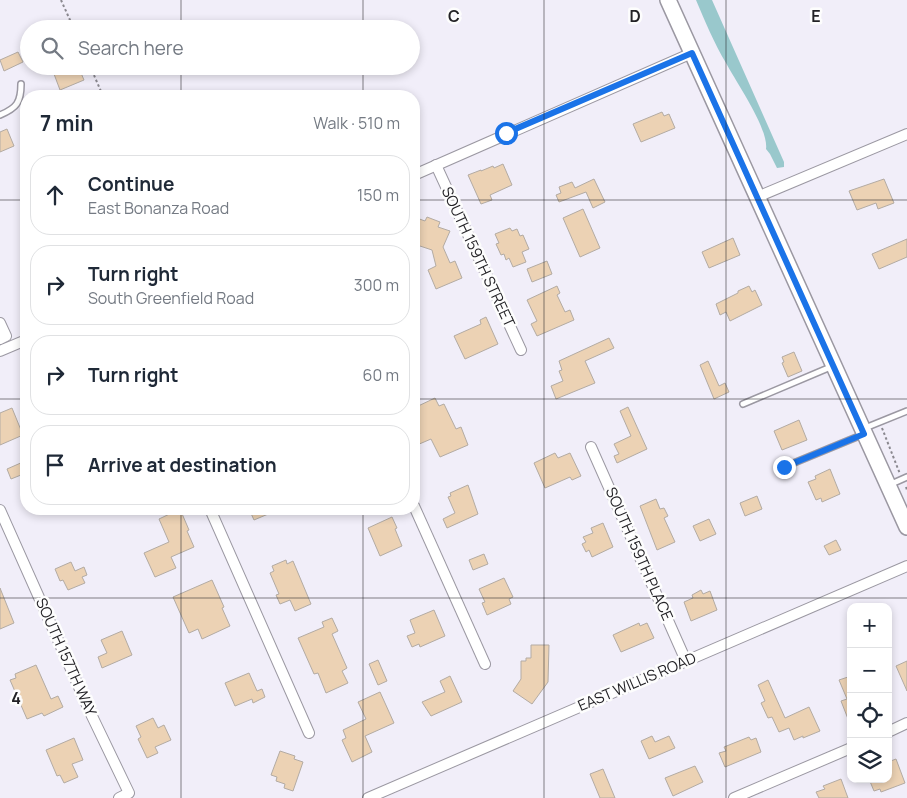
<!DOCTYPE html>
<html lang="en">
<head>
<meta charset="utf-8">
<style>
	body { margin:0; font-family:Manrope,sans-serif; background:#f2f2f3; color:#1f2937 }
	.controls { position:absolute; right:15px; bottom:15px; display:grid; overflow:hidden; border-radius:10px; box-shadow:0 2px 8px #0003 }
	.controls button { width:45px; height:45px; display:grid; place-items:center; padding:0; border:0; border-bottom:1px solid #e0e1e3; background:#fff; color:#1f2937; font:25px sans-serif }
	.stop { position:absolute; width:15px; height:15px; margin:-11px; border:4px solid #1a73e8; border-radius:50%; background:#fff }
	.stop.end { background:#1a73e8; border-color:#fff; box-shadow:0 1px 5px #0008 }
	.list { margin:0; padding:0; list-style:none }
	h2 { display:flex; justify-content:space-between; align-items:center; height:65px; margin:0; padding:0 20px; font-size:21px }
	h2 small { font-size:16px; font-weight:400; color:#747a83 }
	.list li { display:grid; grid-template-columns:32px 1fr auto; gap:15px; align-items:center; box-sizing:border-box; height:80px; margin:0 10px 10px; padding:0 10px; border:1px solid #e0e1e3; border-radius:20px }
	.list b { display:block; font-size:19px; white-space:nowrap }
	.list p { margin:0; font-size:16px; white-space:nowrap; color:#747a83 }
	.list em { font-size:16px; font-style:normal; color:#747a83 }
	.icon { flex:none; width:28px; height:28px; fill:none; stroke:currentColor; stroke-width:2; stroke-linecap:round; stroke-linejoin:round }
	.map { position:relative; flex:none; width:907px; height:798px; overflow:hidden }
	.search { position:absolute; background:#fff; box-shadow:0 2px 8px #0003; left:20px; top:20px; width:400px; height:55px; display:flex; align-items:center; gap:12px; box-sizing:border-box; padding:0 18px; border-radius:28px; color:#747a83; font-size:19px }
	.panel { position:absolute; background:#fff; box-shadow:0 2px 8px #0003; left:20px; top:90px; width:400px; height:425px; border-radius:20px }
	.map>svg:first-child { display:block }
</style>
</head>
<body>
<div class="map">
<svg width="907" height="798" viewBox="0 0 907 798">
	<rect width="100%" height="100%" fill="#f1eef9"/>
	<path fill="#99c8cc" d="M696,0h16l72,162v5l-7,1 -7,-14 -4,-5c3,-20 -30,-67 -40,-86 -12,-20 -21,-42 -30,-63z"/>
	<g fill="#ecd2b4" stroke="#b3aba3">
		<path d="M18,52l5,10 -19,9 -4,-11z"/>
		<path d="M73,66h5l6,14 -24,10 -6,-16z"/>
		<path d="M662,112l2,4 5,-2 6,14 -34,14 -8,-18z"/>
		<path d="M7,129l7,17 -14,6v-20z"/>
		<path d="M503,164l9,21 -22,10 2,5 -11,4 -13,-29 13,-5v1l12,-5 1,2z"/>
		<path d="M594,179l11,23 -12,6 -7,-16 -27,10 -3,-7 5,-2 -2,-6 13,-5 3,6z"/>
		<path d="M884,179l10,24 -16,6 -2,-6 -19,7 -8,-19z"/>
		<path d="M583,209l17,39 -20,9 -17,-39z"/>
		<path d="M414,217l11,4 2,-4 13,5 -2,5 12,4 -7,16 7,16 5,-2 7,17 -26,11 -8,-19 8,-4 -4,-16 -18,-6z"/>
		<path d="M510,228l2,3 5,-2 3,7 3,-1 6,14 -7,3 4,10 -13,5 -4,-9 -3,2 -2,-6 -3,1 -5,-11 3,-1 -4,-9z"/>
		<path d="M733,238l7,17 -31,13 -7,-16z"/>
		<path d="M907,239v18l-28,12 -7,-15z"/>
		<path d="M547,261l5,13 -20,8 -5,-13z"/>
		<path d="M557,286l3,7 -3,2 8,17 5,-2 4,10 -37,16 -6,-12 6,-3 -10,-21z"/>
		<path d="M749,286l3,6 3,-2 7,15 -32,16 -4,-9 -6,3 -4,-11 22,-11v-2z"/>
		<path d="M486,317l12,27 -33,15 -11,-23 27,-12 -1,-4z"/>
		<path d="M609,338l5,10 -29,13 10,22 -39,16 -5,-13 12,-5 -4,-10 3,-1 -3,-9z"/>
		<path d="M794,352l8,19 -14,6 -6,-14 2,-1 -2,-5z"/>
		<path d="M708,361l11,25 6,-3 4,9 -15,7 -14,-34z"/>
		<path d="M435,398l4,8 5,-2 12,25 5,-2 7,18 -28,12 -9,-18 -14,6 -3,-7v-10l3,-2 -2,-6 4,-2 -5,-10z"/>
		<path d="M628,407l19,42 -30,14 -3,-7 5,-2 -5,-10 17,-8 -11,-25z"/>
		<path d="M12,408l11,27 -23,10v-32z"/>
		<path d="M799,420l8,20 -25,10 -8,-19z"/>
		<path d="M555,453l3,5 12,-5 11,23 -9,4 -2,-3 -25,11 -11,-25z"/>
		<path d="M23,462l3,11 -15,6 -4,-10z"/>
		<path d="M830,469l10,25 -18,8 -1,-4 -5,2 -8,-18 8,-3 -1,-3z"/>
		<path d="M468,485l10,29 -31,14 -4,-9 12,-6 -7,-16 3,-1 -1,-3z"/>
		<path d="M757,496l5,13 -17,7 -5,-13z"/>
		<path d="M656,499l4,10 4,-1 4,8 -4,2 11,24 -18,8 -17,-44z"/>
		<path d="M180,509l9,21 -2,1 7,16 -23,10 5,11 -21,9 -11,-24 25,-11 -10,-23z"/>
		<path d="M249,509h31l-26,11z"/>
		<path d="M392,517l5,11 -2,1 7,17 -22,10 -12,-28z"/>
		<path d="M709,519l7,15 -16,7 -7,-15z"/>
		<path d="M603,523l10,24 -21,10 -3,-7 -3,2 -4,-8 4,-2 -3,-5 10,-4 -2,-5z"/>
		<path d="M836,540l5,10 -12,5 -5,-9z"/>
		<path d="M484,554l4,10 -15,6 -4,-10z"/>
		<path d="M286,560l1,4 6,-3 18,43 -16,7 -5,-11 -10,4 -4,-9 3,-1 -9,-21 4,-2 -2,-5z"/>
		<path d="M71,562l4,9 9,-4 3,8 -5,2 3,6 -17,7 -5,-10 -3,1 -5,-12z"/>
		<path d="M504,578l9,19 -4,2 2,5 -24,11 -5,-12 3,-1 -6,-13z"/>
		<path d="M212,580l12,27 -2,1 8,18 -28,13 -4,-10 -9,4 -16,-36z"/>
		<path d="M0,588l14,35 -14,6z"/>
		<path d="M701,590l2,4 7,-3 7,19 -26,11 -7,-19 9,-4 -1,-3z"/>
		<path d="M434,610l11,26 -25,11 -1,-3 -7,3 -5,-11 8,-3 -5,-13z"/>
		<path d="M332,618l6,13 -6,3 15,34 -5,3 6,12 -22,10 -8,-20 -4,1 -16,-36 26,-11 -2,-5z"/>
		<path d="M639,623l1,3 7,-3 7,15 -33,14 -8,-17z"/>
		<path d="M122,631l10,24 -30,13 -4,-11 9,-4 -6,-13z"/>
		<path d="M531,645h18l-1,37 -16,22 -19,-13 8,-12v-18h5v-3h5z"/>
		<path d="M378,660l9,21 -9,4 -9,-21z"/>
		<path d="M907,661v30l-11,-25z"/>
		<path d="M36,665l15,34 7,-3 5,11 -19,9 -2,-3 -15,6 -17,-39 6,-2 -1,-4z"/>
		<path d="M249,673l8,18 5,-2 3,8 -12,6 -1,-4 -17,7 -10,-23z"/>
		<path d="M450,676l12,26 -31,14 -9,-14 23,-10 -5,-11z"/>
		<path d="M851,676v48h-1l-9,-23 6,-2 -8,-19z"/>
		<path d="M768,680l17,38 24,-11 11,24 -17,7v-2l-9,4 -5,-12 -10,4 -7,-15 -4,1 -7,-15 4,-2 -7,-16z"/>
		<path d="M380,692l14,31 -29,13 7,16 -20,10 -10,-22 4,-2 -3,-8 23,-11 -8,-17z"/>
		<path d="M153,718l5,10 6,-3 7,15 -16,7 3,6 -11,5 -9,-19 3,-2 -5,-11z"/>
		<path d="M652,736l3,6 14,-6 6,12 -26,11 -8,-18z"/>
		<path d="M749,737l2,3 5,-2 5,14 -36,15 -6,-14 7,-2 -2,-4z"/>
		<path d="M74,738l9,22 -11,4 6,13 -14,6 -4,-8 -3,1 -11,-26z"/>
		<path d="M280,751l15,5 -1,3 9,3 -10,29 -9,-3 1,-4 -9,-3 1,-4 -6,-2z"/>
		<path d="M896,759l9,24 -24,9 -1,-3 -6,2 -5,-12h19v-17z"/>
		<path d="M695,766l8,16 -30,14 -8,-18z"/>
		<path d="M603,769l12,29h-15l-10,-24z"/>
		<path d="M841,779l7,19h-29l-3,-6 9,-3 -2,-3z"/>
	</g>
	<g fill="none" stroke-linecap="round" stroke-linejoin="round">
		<defs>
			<g id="service">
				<path d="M0,115c17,-7 21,-13 21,-31"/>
				<path d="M743,404l90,-38"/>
				<path d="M865,428l42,-17"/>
				<path d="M784,467l80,-33"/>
				<path d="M889,485l18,-8"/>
			</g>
			<g id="minor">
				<path d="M436,165l85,185"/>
				<path d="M414,175l278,-122"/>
				<path d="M757,197l150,-63"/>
				<path d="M0,323l6,13 -6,3"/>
				<path d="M0,351l26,-11"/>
				<path d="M591,447l95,214"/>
				<path d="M414,506l71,158"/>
				<path d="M210,509l99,224"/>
				<path d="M0,510l91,204 38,79 -10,5"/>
				<path d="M888,732l19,-9"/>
				<path d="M368,798l539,-232"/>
				<path d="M734,798l117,-50"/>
			</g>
			<path id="secondary" d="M668,0l239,527"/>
		</defs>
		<use href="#service" stroke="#9b98a2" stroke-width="8"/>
		<use href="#minor" stroke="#9b98a2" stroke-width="12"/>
		<use href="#secondary" stroke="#9b98a2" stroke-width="18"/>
		<g stroke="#8a888f" stroke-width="2" stroke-dasharray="2.5 2.5" stroke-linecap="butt">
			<path d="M61,0l13,29"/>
			<path d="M90,66l13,30"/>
			<path d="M882,428l18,46"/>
			<path d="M906,487l1,3"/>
		</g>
		<use href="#service" stroke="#fff" stroke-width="5"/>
		<use href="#minor" stroke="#fff" stroke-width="10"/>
		<use href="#secondary" stroke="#fff" stroke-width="15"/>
	</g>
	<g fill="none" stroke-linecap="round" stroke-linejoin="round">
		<path stroke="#1a73e8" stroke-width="6" d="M506,133l186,-80 172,381 -80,33"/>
	</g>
	<path fill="none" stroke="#232226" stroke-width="1" stroke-opacity="0.55" d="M181,0v29M363,0v29M544,0v798M726,0v798M181,66v30M363,66v30M0,200h26M414,200h493M0,399h26M414,399h493M181,509v289M363,509v289M0,598h907"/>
	<g text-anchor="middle" stroke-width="5" stroke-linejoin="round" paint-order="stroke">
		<g font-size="15" fill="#232226" stroke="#fdfdfd">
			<text transform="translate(478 257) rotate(65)" y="5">SOUTH 159TH STREET</text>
			<text transform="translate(639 554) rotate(66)" y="5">SOUTH 159TH PLACE</text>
			<text transform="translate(66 657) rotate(66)" y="5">SOUTH 157TH WAY</text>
			<text transform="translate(637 682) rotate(-23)" y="5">EAST WILLIS ROAD</text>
		</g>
	</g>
	<g font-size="16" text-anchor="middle" font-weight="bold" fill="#232226" stroke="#fdfdfd" stroke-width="5" stroke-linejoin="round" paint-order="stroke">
		<text x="454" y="22">C</text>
		<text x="635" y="22">D</text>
		<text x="816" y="22">E</text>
		<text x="16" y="704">4</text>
	</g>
</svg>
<div class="controls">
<button>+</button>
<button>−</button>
<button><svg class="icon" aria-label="locate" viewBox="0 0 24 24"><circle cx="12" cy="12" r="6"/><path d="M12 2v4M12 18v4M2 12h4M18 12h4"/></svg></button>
<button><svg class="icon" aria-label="layers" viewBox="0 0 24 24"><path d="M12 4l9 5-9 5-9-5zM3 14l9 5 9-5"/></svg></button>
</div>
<div class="stop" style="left:506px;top:133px"></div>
<div class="stop end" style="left:784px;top:467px"></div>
<div class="search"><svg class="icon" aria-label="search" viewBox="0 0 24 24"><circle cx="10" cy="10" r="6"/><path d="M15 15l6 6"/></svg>Search here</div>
<section class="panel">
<h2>7 min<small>Walk · 510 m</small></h2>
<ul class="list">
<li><svg class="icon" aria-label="ahead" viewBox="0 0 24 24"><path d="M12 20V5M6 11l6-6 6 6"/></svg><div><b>Continue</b><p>East Bonanza Road</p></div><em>150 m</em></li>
<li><svg class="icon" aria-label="right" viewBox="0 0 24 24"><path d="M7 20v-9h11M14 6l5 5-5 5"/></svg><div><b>Turn right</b><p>South Greenfield Road</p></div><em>300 m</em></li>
<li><svg class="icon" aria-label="right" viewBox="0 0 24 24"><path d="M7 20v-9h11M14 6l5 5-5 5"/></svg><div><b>Turn right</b></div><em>60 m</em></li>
<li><svg class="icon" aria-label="arrive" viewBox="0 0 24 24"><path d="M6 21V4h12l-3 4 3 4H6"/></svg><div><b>Arrive at destination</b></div></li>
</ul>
</section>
</div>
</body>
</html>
